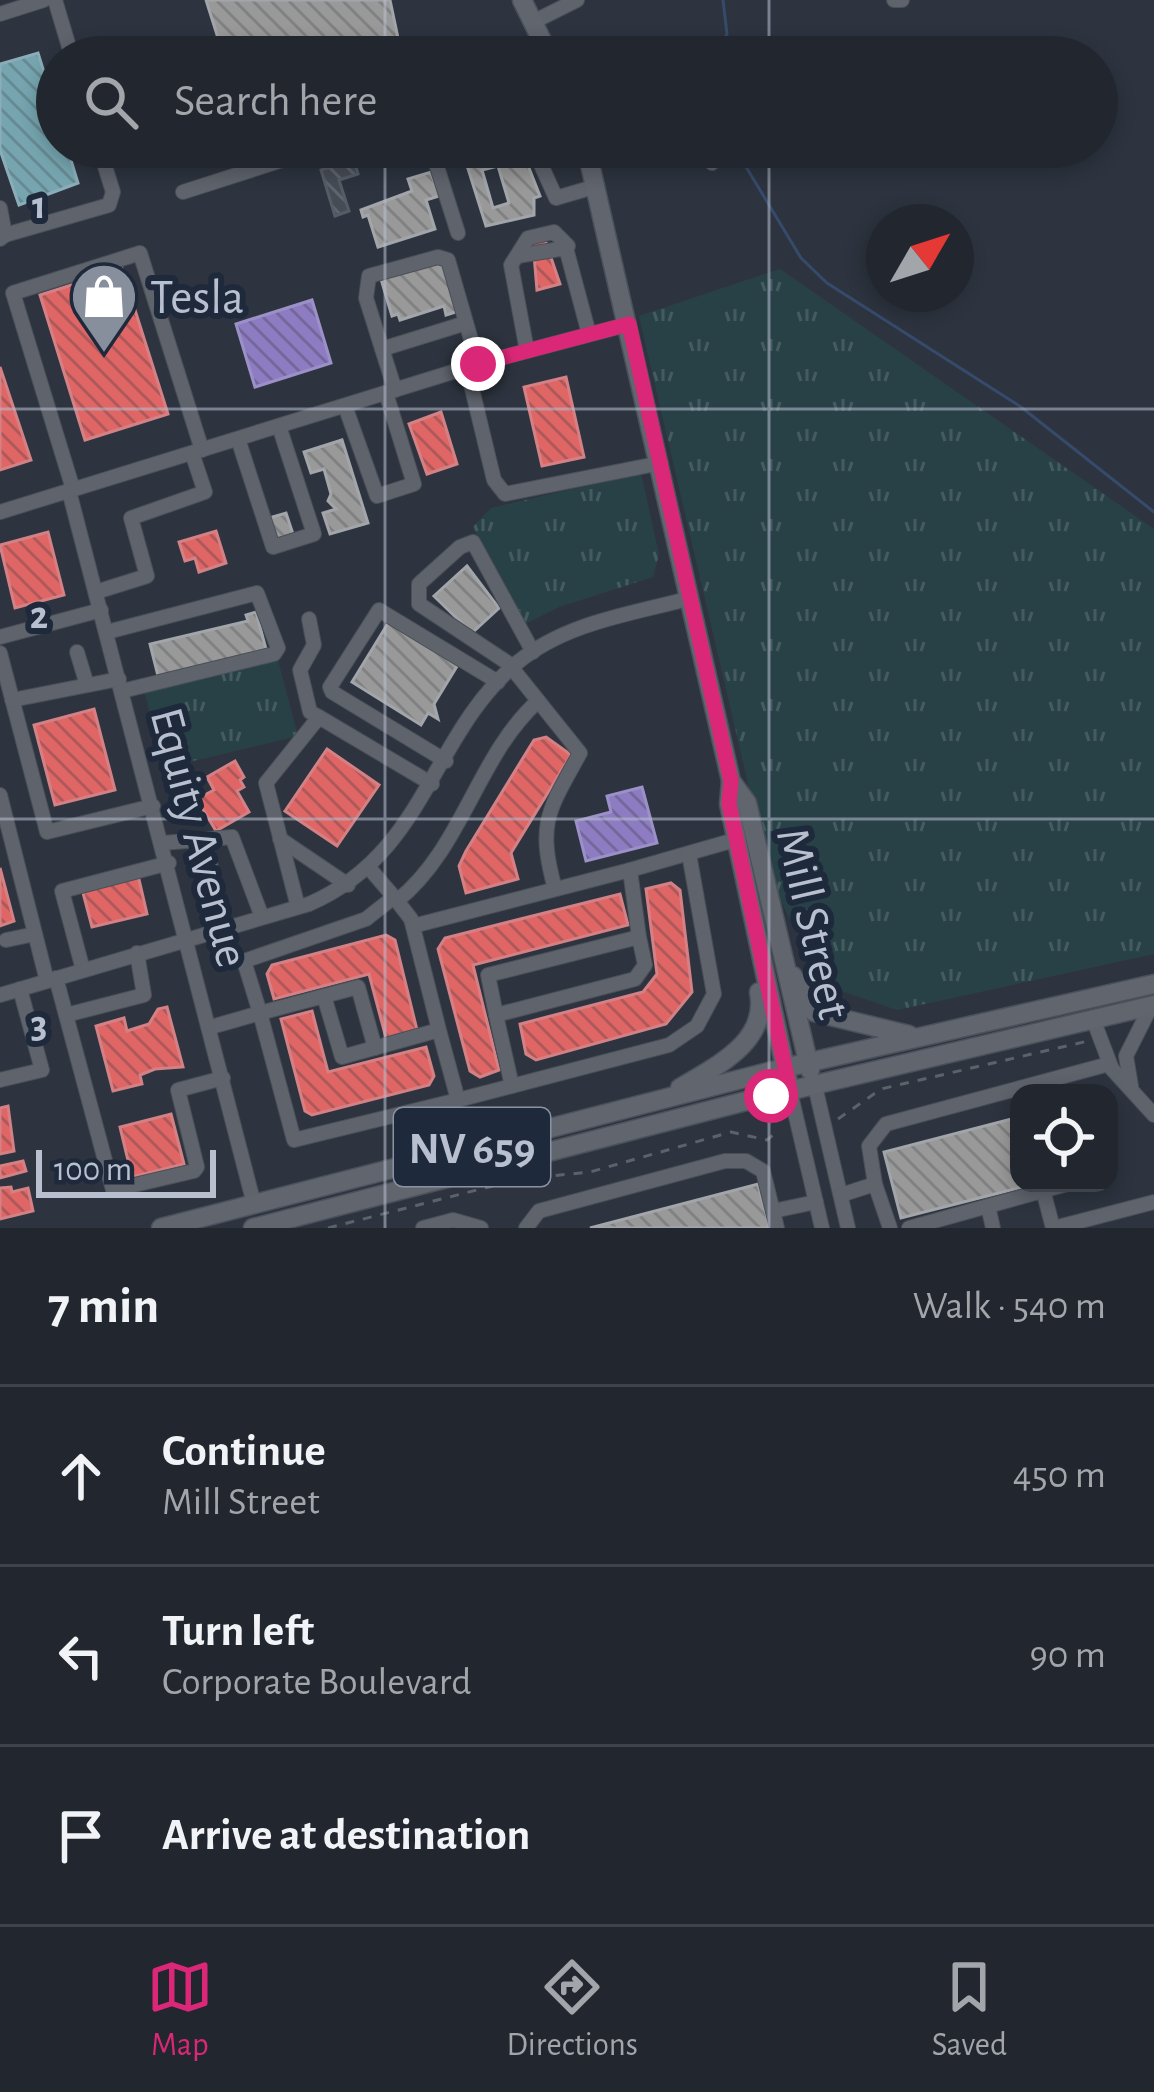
<!DOCTYPE html>
<html lang="en">
<head>
<meta charset="utf-8">
<style>
	body { margin:0; font-family:"Alegreya Sans",sans-serif; background:#2e333b; color:#f1f3f6 }
	.controls { position:absolute; right:36px; bottom:36px; display:grid; overflow:hidden; border-radius:24px; box-shadow:0 6px 18px #0003 }
	.controls button { width:108px; height:108px; display:grid; place-items:center; padding:0; border:0; border-bottom:3px solid #3f444b; background:#22272f; color:#f1f3f6; font:60px sans-serif }
	.compass { position:absolute; left:866px; top:204px; width:108px; height:108px; border-radius:50%; background:#22272f; box-shadow:0 6px 18px #0003; rotate:51deg }
	.scale { position:absolute; left:36px; bottom:30px; width:180px; box-sizing:border-box; padding-left:12px; border:6px solid #b8c0cf; border-top:0; font-size:33px; line-height:42px; white-space:nowrap; color:#b8c0cf; -webkit-text-stroke:9px #1e2a3c; paint-order:stroke }
	.stop { position:absolute; width:36px; height:36px; margin:-27px; border:9px solid #db2777; border-radius:50%; background:#fff }
	.stop.end { background:#db2777; border-color:#fff; box-shadow:0 3px 12px #0008 }
	.list { margin:0; padding:0; list-style:none }
	h2 { display:flex; justify-content:space-between; align-items:center; height:156px; margin:0; padding:0 48px; font-size:51px }
	h2 small { font-size:39px; font-weight:400; color:#a2a5aa }
	.list li { display:grid; grid-template-columns:78px 1fr auto; gap:36px; align-items:center; box-sizing:border-box; height:180px; padding:0 48px; border-top:3px solid #3f444b }
	.list b { display:block; font-size:45px; white-space:nowrap }
	.list p { margin:0; font-size:39px; white-space:nowrap; color:#a2a5aa }
	.list em { font-size:39px; font-style:normal; color:#a2a5aa }
	.icon { flex:none; width:66px; height:66px; fill:none; stroke:currentColor; stroke-width:2; stroke-linecap:round; stroke-linejoin:round }
	.map { position:relative; flex:none; width:1154px; height:1228px; overflow:hidden }
	.search { position:absolute; background:#22272f; box-shadow:0 6px 18px #0003; left:36px; right:36px; top:36px; height:132px; display:flex; align-items:center; gap:30px; box-sizing:border-box; padding:0 42px; border-radius:66px; color:#a2a5aa; font-size:45px }
	.sheet { height:696px; background:#22272f }
	nav { display:flex; justify-content:space-around; align-items:center; box-sizing:border-box; height:168px; border-top:3px solid #3f444b; background:#22272f; font-size:33px; color:#a2a5aa }
	nav a { display:grid; justify-items:center; gap:6px }
	nav .on { color:#db2777 }
	.map>svg:first-child { display:block }
</style>
</head>
<body>
<div class="map">
<svg width="1154" height="1228" viewBox="0 0 1154 1228">
	<defs>
		<pattern id="grass-tufts" width="24" height="20" patternUnits="userSpaceOnUse" patternTransform="scale(3)"><rect width="24" height="20" fill="#284147"/><path d="M3 7l-1-3M5 7V3M7 7l1-3M15 17l-1-3M17 17v-4M19 17l1-3" fill="none" stroke="#455b60"/></pattern>
		<pattern id="shops-back-hatch" width="6" height="6" patternUnits="userSpaceOnUse" patternTransform="scale(3)"><rect width="6" height="6" fill="#e06666"/><path d="M-1 5l2 2M0 0l6 6M5-1l2 2" fill="none" stroke="#ad595a"/></pattern>
		<pattern id="offices-back-hatch" width="6" height="6" patternUnits="userSpaceOnUse" patternTransform="scale(3)"><rect width="6" height="6" fill="#8e7cc3"/><path d="M-1 5l2 2M0 0l6 6M5-1l2 2" fill="none" stroke="#74689b"/></pattern>
		<pattern id="public-back-hatch" width="6" height="6" patternUnits="userSpaceOnUse" patternTransform="scale(3)"><rect width="6" height="6" fill="#76a5af"/><path d="M-1 5l2 2M0 0l6 6M5-1l2 2" fill="none" stroke="#668a93"/></pattern>
		<pattern id="industry-back-hatch" width="6" height="6" patternUnits="userSpaceOnUse" patternTransform="scale(3)"><rect width="6" height="6" fill="#999"/><path d="M-1 5l2 2M0 0l6 6M5-1l2 2" fill="none" stroke="#808182"/></pattern>
		<pattern id="building-back-hatch" width="6" height="6" patternUnits="userSpaceOnUse" patternTransform="scale(3)"><rect width="6" height="6" fill="#464c56"/><path d="M-1 5l2 2M0 0l6 6M5-1l2 2" fill="none" stroke="#5f646d"/></pattern>
	</defs>
	<rect width="100%" height="100%" fill="#2d343f"/>
	<g fill="url(#grass-tufts)">
		<path d="M780,269l374,260v425l-257,56 -73,-25 -53,-103 -132,-566z"/>
		<path d="M641,473l18,82 -6,22 -94,30 -34,17 -52,-97 18,-19z"/>
		<path d="M277,657l21,79 -134,32 -20,-78z"/>
	</g>
	<g fill="url(#shops-back-hatch)" stroke="#d48186" stroke-width="3">
		<path d="M545,240l15,44 -23,6 -4,-47z"/>
		<path d="M122,269l46,145 -83,26 -45,-145z"/>
		<path d="M0,367l31,93 -31,10z"/>
		<path d="M566,377l18,80 -42,9 -18,-79z"/>
		<path d="M441,412l16,52 -30,10 -18,-50z"/>
		<path d="M216,531l10,32 -27,9 -4,-14 -10,3 -6,-19z"/>
		<path d="M48,532l16,63 -49,13 -15,-63z"/>
		<path d="M94,709l21,81 -60,15 -21,-80z"/>
		<path d="M546,737l25,18 -60,98 7,26 -52,14 -7,-27 7,-15 68,-111z"/>
		<path d="M327,749l52,36 -42,61 -52,-35z"/>
		<path d="M235,761l9,16 -4,3 4,7 -7,4 12,21 -33,19 -19,-32 17,-9 -7,-13z"/>
		<path d="M0,868l14,53 -14,5z"/>
		<path d="M138,875l9,39 -55,13 -10,-38z"/>
		<path d="M671,883l9,7 12,102 -26,32 -130,36 -10,-6 -6,-30 123,-32 14,-18 -11,-85z"/>
		<path d="M620,894l8,31 -155,40 26,105 -19,7 -10,-6 -32,-122 7,-11z"/>
		<path d="M386,935l9,5 22,90 -31,8 -17,-64 -95,25 -7,-25 5,-9z"/>
		<path d="M167,1007l16,60 -28,2 -15,6 2,9 -29,7 -17,-65 28,-8 3,13 6,-2 16,-5 9,-15z"/>
		<path d="M312,1011l16,61 98,-25 8,29 -5,9 -117,30 -7,-4 -24,-92z"/>
		<path d="M8,1106l6,45 -14,3v-46z"/>
		<path d="M171,1114l13,50 -52,13 -12,-50z"/>
		<path d="M23,1161l3,10 -26,7v-12z"/>
		<path d="M11,1187l1,5 16,-4 5,23 -33,8v-31z"/>
	</g>
	<g fill="url(#offices-back-hatch)" stroke="#9b90c7" stroke-width="3">
		<path d="M312,300l19,63 -76,24 -19,-63z"/>
		<path d="M642,787l15,56 -71,18 -10,-40 35,-9 -4,-16z"/>
	</g>
	<path fill="url(#public-back-hatch)" stroke="#8aadb9" stroke-width="3" d="M38,53l19,61v33h10l11,36 -59,22 -19,-55v-86z"/>
	<g fill="url(#industry-back-hatch)" stroke="#a2a5a9" stroke-width="3" fill-rule="evenodd">
		<path d="M206,0h184l12,57h-178z"/>
		<path d="M252,147h46l-42,13z"/>
		<path d="M506,147l16,3 18,46 -6,2v17l-48,11 -21,-67zM498,166l11,37 -16,5 -11,-38z"/>
		<path d="M636,147h20l2,8 -18,5z"/>
		<path d="M660,147h33l-30,9z"/>
		<path d="M431,172l8,24 -13,4 9,29 -57,18 -10,-32 -5,2 -2,-7 51,-19 -4,-12z"/>
		<path d="M444,260l15,51 -13,4 -2,-9 -44,14 -2,-6 -6,2 -11,-37z"/>
		<path d="M342,440l26,83 -38,11 -7,-21 13,-4 -8,-8 3,-7 -7,-25 -13,4 -7,-21z"/>
		<path d="M286,513l7,21 -17,5 -7,-21z"/>
		<path d="M467,566l32,42 -27,25 -38,-37z"/>
		<path d="M256,612l10,37 -107,31 -9,-36 98,-23 -2,-6z"/>
		<path d="M390,620l69,43 -25,41 4,15 -10,-6 -7,12 -69,-43z"/>
		<path d="M1019,1117v66h19l-137,35 -17,-66z"/>
		<path d="M758,1184l12,44h-180z"/>
	</g>
	<g fill="none" stroke-linecap="round" stroke-linejoin="round">
		<g stroke="#364b6b" stroke-width="3">
			<path d="M714,57l13,-23 -4,-34"/>
			<path d="M734,147l67,111 26,25 194,124 133,105"/>
		</g>
	</g>
	<path fill="url(#building-back-hatch)" stroke="#555c66" stroke-width="3" d="M354,160l4,14 -19,6 10,31 -14,5 -14,-46z"/>
	<g fill="none" stroke-linecap="round" stroke-linejoin="round">
		<defs>
			<g id="minor">
				<path d="M55,0l17,57"/>
				<path d="M894,0h8"/>
				<path d="M0,14l44,-14"/>
				<path d="M533,22l44,-22"/>
				<path d="M444,147l-12,4 26,82"/>
				<path d="M533,147l23,51 41,-12"/>
				<path d="M707,147l5,16"/>
				<path d="M183,192l140,-45"/>
				<path d="M0,208l5,27 -5,4"/>
				<path d="M5,235l104,-30 4,-13 -14,-45"/>
				<path d="M517,256l49,-8 23,86"/>
				<path d="M382,349l84,-26"/>
				<path d="M527,351l-16,-86 17,-27 26,-6 14,14"/>
				<path d="M467,368l27,112 11,14 156,-31"/>
				<path d="M395,390l-29,-92 3,-22 69,-19 10,3 30,104"/>
				<path d="M345,406l32,90 37,-12 -28,-91"/>
				<path d="M238,439l35,108 41,-13 -35,-108"/>
				<path d="M73,489l-60,-196 127,-40 62,197"/>
				<path d="M69,491l185,713"/>
				<path d="M0,512l485,-150 144,-38"/>
				<path d="M96,592l51,-16 -16,-58 74,-26 -13,-39"/>
				<path d="M309,619l5,26 -14,25 10,42 9,5"/>
				<path d="M107,632l150,-39 21,55 -4,6 -152,37"/>
				<path d="M0,637l101,-27"/>
				<path d="M77,652l10,33"/>
				<path d="M0,653l47,179 106,-26"/>
				<path d="M514,667l-95,-63v-20l41,-37 13,-5 60,110"/>
				<path d="M512,668l68,85c-32,58 -43,70 -25,136"/>
				<path d="M12,700l107,-21"/>
				<path d="M446,761l-114,-69 -2,-5 49,-77 119,72"/>
				<path d="M0,795l47,186"/>
				<path d="M280,839l68,46"/>
				<path d="M205,842l12,51"/>
				<path d="M163,843l69,-6 30,80"/>
				<path d="M630,870l108,-31"/>
				<path d="M394,897l17,22 28,111 -97,27 -18,-61 -64,17 34,127 164,-40 -19,-70"/>
				<path d="M397,901c66,-53 80,-145 141,-200"/>
				<path d="M298,907l-32,-124 53,-66 113,67"/>
				<path d="M413,926l217,-56 9,67 -151,38 8,40 139,-36 10,-14 -6,-28"/>
				<path d="M6,940l29,-6"/>
				<path d="M83,970l-21,-79 107,-28"/>
				<path d="M56,978l57,212 81,-19 3,-4 -19,-77 45,-12"/>
				<path d="M0,995l309,-91c118,-51 121,-169 209,-242 49,-40 114,-48 173,-64"/>
				<path d="M324,996l34,-9 17,61"/>
				<path d="M66,1015l78,-20 -7,-42"/>
				<path d="M496,1015l16,71"/>
				<path d="M1093,1019l19,50 42,46"/>
				<path d="M211,1027l49,-14 -16,-52 122,-42 28,-22 -24,-28"/>
				<path d="M0,1080l42,-10 -22,-81"/>
				<path d="M815,1086l33,142"/>
				<path d="M1131,1086l-5,-30 25,-50"/>
				<path d="M790,1091l32,137"/>
				<path d="M458,1100l211,-55 28,-19 17,-32 -25,-140"/>
				<path d="M875,1184l-6,-38 17,-22 223,-60"/>
				<path d="M1043,1190l10,38"/>
				<path d="M841,1195l34,-11 15,44"/>
				<path d="M988,1206l5,22"/>
				<path d="M773,1211l43,-9"/>
				<path d="M423,1228l30,-8 28,8"/>
				<path d="M526,1228l13,-17 186,-50h21l17,10 14,57"/>
				<path d="M909,1228l162,-45"/>
				<path d="M1054,1228l100,-26"/>
			</g>
			<g id="major">
				<path d="M522,0l28,57"/>
				<path d="M586,147l145,634 -2,23 61,287"/>
				<path d="M731,781l16,22 63,267"/>
				<path d="M793,976l21,36 95,23"/>
				<path d="M680,1088c36,-22 89,-46 79,-96"/>
				<path d="M161,1228l623,-160 370,-84"/>
				<path d="M253,1228l493,-127 408,-96"/>
			</g>
		</defs>
		<use href="#minor" stroke="#4a4f57" stroke-width="16"/>
		<use href="#major" stroke="#4b515b" stroke-width="21"/>
		<g stroke="#5b6269" stroke-width="3" stroke-dasharray="9 9" stroke-linecap="butt">
			<path d="M838,1119l43,-30 207,-48"/>
			<path d="M328,1228l192,-49 70,-7 141,-40 36,8 11,-9"/>
		</g>
		<use href="#minor" stroke="#5e636c" stroke-width="14"/>
		<use href="#major" stroke="#60656e" stroke-width="18"/>
	</g>
	<g fill="none" stroke-linecap="round" stroke-linejoin="round">
		<path stroke="#db2777" stroke-width="15" d="M478,364l151,-40 102,457 -2,23 61,287 -19,5"/>
	</g>
	<path fill="none" stroke="#b8c0cf" stroke-width="3" stroke-opacity="0.55" d="M385,0v57M769,0v57M385,147v1081M769,147v1081M0,409h1154M0,819h1154"/>
	<defs>
		<symbol id="shop-pin" viewBox="-11 -11 22 30"><path d="M0 17L-7.5 6A9.5 9.5 0 1 1 7.5 6Z" fill="#878f9d" stroke="#1e2a3c"/><path d="M-5-2.5h2.3a2.7 3.5 0 0 1 5.4 0H5L5.5 6h-11ZM-1.5-2.5h3a1.5 2.3 0 0 0-3 0Z" fill="#fff"/></symbol>
	</defs>
	<g fill-rule="evenodd">
		<use href="#shop-pin" x="66" y="258" width="76" height="104"/>
	</g>
	<g text-anchor="middle" stroke-width="12" stroke-linejoin="round" paint-order="stroke">
		<rect fill="#1e2a3c" stroke="#8a93a3" stroke-width="3" x="394" y="1108" width="156" height="78" rx="9"/>
		<g font-size="45" font-weight="bold" fill="#b8c0cf">
			<text x="472" y="1163">NV 659</text>
		</g>
		<g font-size="48" fill="#b8c0cf" stroke="#1e2a3c" text-anchor="start">
			<text x="150" y="313">Tesla</text>
		</g>
		<g font-size="48" fill="#b8c0cf" stroke="#1e2a3c">
			<text transform="translate(201 837) rotate(75)" y="17">Equity Avenue</text>
			<text transform="translate(815 923) rotate(77)" y="17">Mill Street</text>
		</g>
	</g>
	<g font-size="39" text-anchor="middle" font-weight="bold" fill="#b8c0cf" stroke="#1e2a3c" stroke-width="12" stroke-linejoin="round" paint-order="stroke">
		<text x="39" y="218">1</text>
		<text x="39" y="628">2</text>
		<text x="39" y="1037">3</text>
	</g>
</svg>
<div class="controls">
<button><svg class="icon" aria-label="locate" viewBox="0 0 24 24"><circle cx="12" cy="12" r="6"/><path d="M12 2v4M12 18v4M2 12h4M18 12h4"/></svg></button>
</div>
<svg class="compass" viewBox="-18 -18 36 36"><path d="M0-13l5 13h-10z" fill="#e53935"/><path d="M0 13l5-13h-10z" fill="#a2a5aa"/></svg>
<div class="scale">100 m</div>
<div class="stop" style="left:771px;top:1096px"></div>
<div class="stop end" style="left:478px;top:364px"></div>
<div class="search"><svg class="icon" aria-label="search" viewBox="0 0 24 24"><circle cx="10" cy="10" r="6"/><path d="M15 15l6 6"/></svg>Search here</div>
</div>
<section class="sheet">
<h2>7 min<small>Walk · 540 m</small></h2>
<ul class="list">
<li><svg class="icon" aria-label="ahead" viewBox="0 0 24 24"><path d="M12 20V5M6 11l6-6 6 6"/></svg><div><b>Continue</b><p>Mill Street</p></div><em>450 m</em></li>
<li><svg class="icon" aria-label="left" viewBox="0 0 24 24"><path d="M17 20v-9H6M10 6l-5 5 5 5"/></svg><div><b>Turn left</b><p>Corporate Boulevard</p></div><em>90 m</em></li>
<li><svg class="icon" aria-label="arrive" viewBox="0 0 24 24"><path d="M6 21V4h12l-3 4 3 4H6"/></svg><div><b>Arrive at destination</b></div></li>
</ul>
</section>
<nav>
<a class="on"><svg class="icon" aria-label="map" viewBox="0 0 24 24"><path d="M3 6l6-2 6 2 6-2v14l-6 2-6-2-6 2zM9 4v14M15 6v14"/></svg>Map</a>
<a><svg class="icon" aria-label="directions" viewBox="0 0 24 24"><path d="M12 3l9 9-9 9-9-9zM9 14v-3h6M13 9l2 2-2 2"/></svg>Directions</a>
<a><svg class="icon" aria-label="saved" viewBox="0 0 24 24"><path d="M7 4h10v16l-5-4-5 4z"/></svg>Saved</a>
</nav>
</body>
</html>
